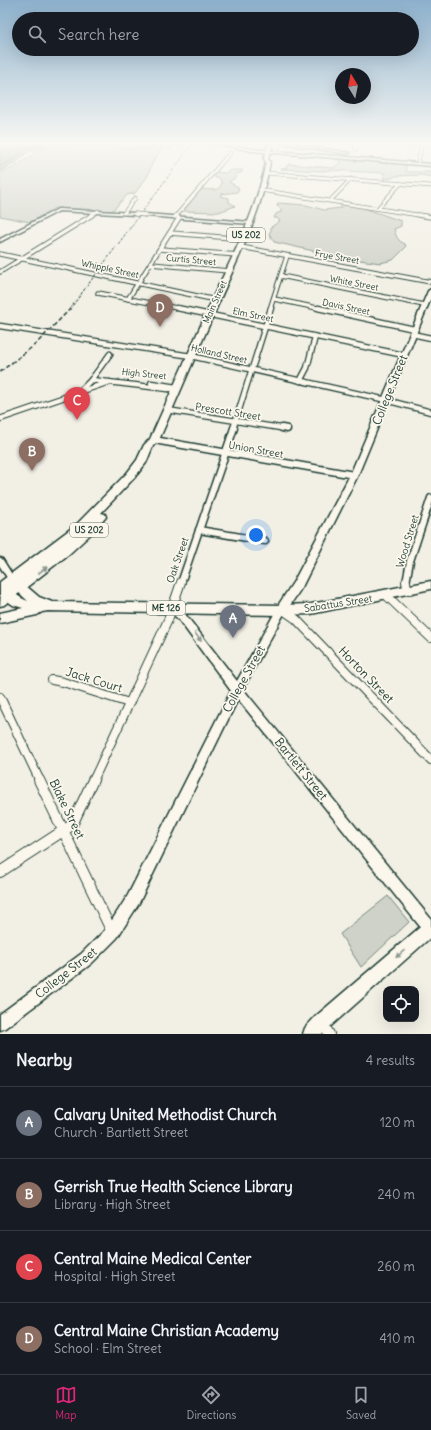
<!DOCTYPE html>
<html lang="en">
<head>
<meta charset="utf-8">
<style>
	body { margin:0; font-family:Delius,sans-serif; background:#242831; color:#f1f3f6 }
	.controls { position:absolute; right:12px; bottom:12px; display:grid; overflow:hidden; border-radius:8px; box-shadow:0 4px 16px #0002 }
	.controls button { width:36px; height:36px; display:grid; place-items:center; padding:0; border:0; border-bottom:1px solid #363941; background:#171b24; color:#f1f3f6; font:20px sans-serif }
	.compass { position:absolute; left:335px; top:68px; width:36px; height:36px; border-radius:50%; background:#171b24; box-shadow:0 4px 16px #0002; rotate:350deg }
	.you { position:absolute; left:256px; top:535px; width:14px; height:14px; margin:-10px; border:3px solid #fff; border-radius:50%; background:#1a73e8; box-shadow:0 0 0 6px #1a73e833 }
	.badge { display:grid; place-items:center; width:26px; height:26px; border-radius:50%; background:#db2777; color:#fff; font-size:13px; font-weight:700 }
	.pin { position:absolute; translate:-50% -33px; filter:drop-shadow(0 1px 2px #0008) }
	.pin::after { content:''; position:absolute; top:21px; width:14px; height:12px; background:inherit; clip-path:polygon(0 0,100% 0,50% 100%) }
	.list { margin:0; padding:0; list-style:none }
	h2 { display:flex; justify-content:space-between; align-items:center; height:52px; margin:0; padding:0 16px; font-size:17px }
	h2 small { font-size:13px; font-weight:400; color:#9ea1a6 }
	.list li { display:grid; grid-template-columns:26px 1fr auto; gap:12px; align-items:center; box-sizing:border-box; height:72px; padding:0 16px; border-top:1px solid #363941 }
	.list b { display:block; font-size:15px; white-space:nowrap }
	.list p { margin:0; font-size:13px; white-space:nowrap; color:#9ea1a6 }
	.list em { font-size:13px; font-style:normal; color:#9ea1a6 }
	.icon { flex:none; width:22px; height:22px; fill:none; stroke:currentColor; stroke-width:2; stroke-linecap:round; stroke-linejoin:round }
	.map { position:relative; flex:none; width:431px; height:1034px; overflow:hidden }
	.search { position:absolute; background:#171b24; box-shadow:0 4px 16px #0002; left:12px; right:12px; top:12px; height:44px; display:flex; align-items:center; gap:10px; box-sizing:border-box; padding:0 14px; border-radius:22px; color:#9ea1a6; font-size:15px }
	.sheet { height:340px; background:#171b24 }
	nav { display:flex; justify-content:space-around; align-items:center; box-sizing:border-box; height:56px; border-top:1px solid #363941; background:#171b24; font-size:11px; color:#9ea1a6 }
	nav a { display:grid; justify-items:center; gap:2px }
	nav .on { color:#db2777 }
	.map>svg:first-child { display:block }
</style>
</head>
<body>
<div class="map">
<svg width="431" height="1034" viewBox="0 0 431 1034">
	<rect width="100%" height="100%" fill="#f2f0e5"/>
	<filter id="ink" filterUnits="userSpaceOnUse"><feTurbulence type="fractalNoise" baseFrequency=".025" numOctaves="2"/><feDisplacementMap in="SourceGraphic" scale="8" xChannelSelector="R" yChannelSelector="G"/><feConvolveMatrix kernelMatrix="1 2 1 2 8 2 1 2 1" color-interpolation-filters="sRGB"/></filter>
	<g filter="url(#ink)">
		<g fill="#cfd2c8" stroke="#77887e">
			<path d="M56,143h107l1,2 -11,17 -6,15 -12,16 -8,2 -15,16 -57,-3 -25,14 -30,-6v-43l14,-5 25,-18 13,-2 -1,-2z"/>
			<path d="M334,158l72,7v7h25v5l-9,-2 -27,1 -3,2 -9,1 2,-6 -56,-3 -5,1 -43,-2 6,-1 -1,-2 4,-2 43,4 9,-6z"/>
			<path d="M230,170h13l-2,3 -5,1v3l-7,5 10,6 -2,4 -16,2 -1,2 9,2v4l6,4 -16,6 -37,-1 17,-22 18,1 5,-6 -2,-5 -6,-2 1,-5 11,1z"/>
			<path d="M278,203l28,2 18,5 17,-2v-5l17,3 43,15v5l-7,3c2,8 4,12 11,15l1,3 -13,13 -13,3 -40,-6 -66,-15 -5,-9 2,-2v-4l9,-6 -3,-3h-3l2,-4 5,-2v-3l-4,-3z"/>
			<path d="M388,896l21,26 -48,45 -21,-33z"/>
		</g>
		<path fill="#a2aba1" stroke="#6e7f75" d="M0,143h56l1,1 -30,8 -12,12 -15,7z"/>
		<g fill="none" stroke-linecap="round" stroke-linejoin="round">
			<path stroke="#536960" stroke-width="1" d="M0,166l13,-6 12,-12 21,-5"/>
			<g stroke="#6e7f75" stroke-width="1">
				<path d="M51,145l20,1"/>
				<path d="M80,146h29l22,3h41"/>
			</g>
			<defs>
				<g id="minor-far5">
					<path d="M356,143v7"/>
					<path d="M409,143l22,2"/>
					<path d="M418,161l4,-17"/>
					<path d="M266,173l165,13"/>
					<path d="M260,190l164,26"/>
					<path d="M330,201l21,-22"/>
					<path d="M378,208l22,-24"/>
					<path d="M124,213l11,-15"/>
					<path d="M90,216l8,-5"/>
					<path d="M176,216l54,-63"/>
				</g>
				<g id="minor-far4">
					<path d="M418,215l13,2"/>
					<path d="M175,217l2,-2"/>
					<path d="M170,233l75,6"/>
					<path d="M241,247l190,35"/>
					<path d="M160,249l78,6"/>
					<path d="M0,254l216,46"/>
					<path d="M151,264l78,7"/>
					<path d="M0,272l92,-57"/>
					<path d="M281,276l143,29"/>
					<path d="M98,293l84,16"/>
					<path d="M128,299l51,-81"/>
					<path d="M274,299l48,10"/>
					<path d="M270,309l17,-53"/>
				</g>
				<g id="minor-far3">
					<path d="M177,308l227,47"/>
					<path d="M318,308l96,21"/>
					<path d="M0,326l191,30 191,43 49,13"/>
					<path d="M412,334l19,4"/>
					<path d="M91,380l77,9 8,-1"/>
					<path d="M300,381l7,-13 8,-31"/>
					<path d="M151,383l25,4"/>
					<path d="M81,390l10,-10 19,-26"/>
					<path d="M167,410l120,19"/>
					<path d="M0,419l109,-37"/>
					<path d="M233,429l38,-121"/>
				</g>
				<g id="minor-far2">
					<path d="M282,428l5,1"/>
					<path d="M154,440l200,35"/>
					<path d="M199,530l66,11"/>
					<path d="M0,561l12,19"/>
					<path d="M181,583l53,-155"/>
					<path d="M406,583l4,-22 21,-63"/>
				</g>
				<g id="minor-far1">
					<path d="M406,582l1,5 3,3"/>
					<path d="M386,595l45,43"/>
					<path d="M283,610l13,9 135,141"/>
					<path d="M52,680l11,2 66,21"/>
					<path d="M0,697l40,84"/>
					<path d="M93,781l75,-161 13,-38"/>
				</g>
				<g id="minor">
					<path d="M39,780l73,152"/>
					<path d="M0,872l72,-47 21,-45"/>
					<path d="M323,1024l6,10"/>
				</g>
				<g id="tertiary">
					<path d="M58,209l77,4 2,1 -2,1 -76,-4 -59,31v-3z"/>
					<path d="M145,214l106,8 2,1 -2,1 -105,-8h-1z"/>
					<path d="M172,604l3,1 10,9 52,67 41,-74 3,-1 3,1 2,3 -43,79 188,230v17l-5,-2 -188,-235 -100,206 -21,33 -26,26 -86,64 -5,2v-16l81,-60 26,-26 21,-33 103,-204 -52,-71 -12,-12 2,-3z"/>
				</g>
				<g id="secondary">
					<path d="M431,289v9l-73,177 -56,112 -17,26 -4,1 -4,-1 -1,-3 1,-3 17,-26 56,-106 78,-184z"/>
					<path d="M431,920v17l-109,97h-19l2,-6 11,-12 110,-94z"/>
				</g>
				<g id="primary">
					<path d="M214,143h7l31,6 179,15v2l-179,-15z"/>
					<path d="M281,143h8l61,10 -2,1z"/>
					<path d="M14,578l4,1 21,18 13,5 229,3 30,-1 120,-23v8l-120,25 -30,1 -233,-4 -6,1 -5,3 -37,8v-10l23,-5 -10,-3 -13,-9v-9c9,0 18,11 28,14l-18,-16 -2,-3 2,-3z"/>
				</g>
				<g id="trunk">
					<path d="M269,143h4l-5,16 2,3c-8,47 -29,90 -48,133l-1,2h-6l-1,-2c21,-43 43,-86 52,-133l-2,-3z"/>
					<path d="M213,298h6l1,2 -61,140 -6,6 -7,17 -11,14 -34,36 4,1 1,3 -13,15 -24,22 -65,51 -4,1 1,-13 -1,1v-12l77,-58 50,-51 10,-13 7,-15 6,-6z"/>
				</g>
			</defs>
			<use href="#minor-far5" stroke="#1f3d34" stroke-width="4.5"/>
			<use href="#minor-far4" stroke="#1f3d34" stroke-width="5.5"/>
			<use href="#minor-far3" stroke="#1f3d34" stroke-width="7"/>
			<use href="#minor-far2" stroke="#1f3d34" stroke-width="9"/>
			<use href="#minor-far1" stroke="#1f3d34" stroke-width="10"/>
			<use href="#minor" stroke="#1f3d34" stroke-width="12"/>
			<use href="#tertiary" stroke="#1f3d34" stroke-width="3"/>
			<use href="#secondary" stroke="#1f3d34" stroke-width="3"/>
			<use href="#primary" stroke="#1f3d34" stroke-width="3"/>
			<use href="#trunk" stroke="#1f3d34" stroke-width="3"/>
			<use href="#minor-far5" stroke="#fbf7ec" stroke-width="3"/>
			<use href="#minor-far4" stroke="#fbf7ec" stroke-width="3.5"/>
			<use href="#minor-far3" stroke="#fbf7ec" stroke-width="4.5"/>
			<use href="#minor-far2" stroke="#fbf7ec" stroke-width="6"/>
			<use href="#minor-far1" stroke="#fbf7ec" stroke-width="8"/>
			<use href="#minor" stroke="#fbf7ec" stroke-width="10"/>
			<use href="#tertiary" fill="#fbf7ec" fill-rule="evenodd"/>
			<use href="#secondary" fill="#fbf7ec" fill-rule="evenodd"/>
			<use href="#primary" fill="#fbf7ec" fill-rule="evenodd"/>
			<use href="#trunk" fill="#fbf7ec" fill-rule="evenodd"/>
			<path stroke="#1f3d34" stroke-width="1" stroke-dasharray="3 1.5" stroke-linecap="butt" d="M70,309l123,-166"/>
			<path stroke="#1f3d34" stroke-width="1.5" stroke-dasharray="4.5 2.5" stroke-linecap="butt" d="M0,372l36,-28 35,-36"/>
			<defs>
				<path id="tertiary-bridge" d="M135,214l11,1"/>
			</defs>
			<use href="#tertiary-bridge" stroke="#1f3d34" stroke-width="5" stroke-linecap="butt"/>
			<use href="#tertiary-bridge" stroke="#fbf7ec" stroke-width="3.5"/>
		</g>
		<defs><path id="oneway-solid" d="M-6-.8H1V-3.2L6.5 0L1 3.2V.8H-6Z"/></defs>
		<g fill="#8d9a90">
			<use href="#oneway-solid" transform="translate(43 570) rotate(-37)"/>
			<use href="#oneway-solid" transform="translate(198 637) rotate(53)"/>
			<use href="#oneway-solid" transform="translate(400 954) rotate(139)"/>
		</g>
	</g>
	<linearGradient id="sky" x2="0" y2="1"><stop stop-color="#8cb0cc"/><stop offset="0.5" stop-color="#f9f8f3"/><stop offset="1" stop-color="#f9f8f3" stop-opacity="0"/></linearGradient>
	<rect width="431" height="287" fill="url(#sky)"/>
	<g text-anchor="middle" stroke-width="3.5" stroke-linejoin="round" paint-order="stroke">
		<g fill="#fbf7ec" stroke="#61756b" stroke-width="1">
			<rect x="227" y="228" width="38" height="14" rx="3"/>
			<rect x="70" y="523" width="38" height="14" rx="3"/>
			<rect x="147" y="601" width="38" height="14" rx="3"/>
		</g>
		<g font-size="9" font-weight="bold" fill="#1f3d34">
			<text x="246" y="238">US 202</text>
			<text x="89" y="533">US 202</text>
			<text x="166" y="611">ME 126</text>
		</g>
		<g font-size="9" fill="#1f3d34" stroke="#fbf7ec">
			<text transform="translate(337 257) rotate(10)" y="3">Frye Street</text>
			<text transform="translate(191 260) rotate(5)" y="3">Curtis Street</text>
			<text transform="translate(110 269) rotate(12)" y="3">Whipple Street</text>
			<text transform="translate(354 283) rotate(11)" y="3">White Street</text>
			<text transform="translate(215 302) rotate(-66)" y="3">Main Street</text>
			<text transform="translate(346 307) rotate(12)" y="3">Davis Street</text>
			<text transform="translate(253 315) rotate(12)" y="3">Elm Street</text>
			<text transform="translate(219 354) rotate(13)" y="3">Holland Street</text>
			<text transform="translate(144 374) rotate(6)" y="3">High Street</text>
		</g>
		<g font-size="10" fill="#1f3d34" stroke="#fbf7ec">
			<text transform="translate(228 411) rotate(9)" y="4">Prescott Street</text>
			<text transform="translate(256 449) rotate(10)" y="4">Union Street</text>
			<text transform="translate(407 541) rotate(-73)" y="4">Wood Street</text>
			<text transform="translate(177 560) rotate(-71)" y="4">Oak Street</text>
			<text transform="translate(338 603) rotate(-9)" y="4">Sabattus Street</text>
		</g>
		<g font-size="12" fill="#1f3d34" stroke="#fbf7ec">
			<text transform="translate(390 390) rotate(-68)" y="4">College Street</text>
			<text transform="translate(366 675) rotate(46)" y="4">Horton Street</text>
			<text transform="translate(244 679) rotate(-61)" y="4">College Street</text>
			<text transform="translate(94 680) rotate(17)" y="4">Jack Court</text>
			<text transform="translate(301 769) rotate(51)" y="4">Bartlett Street</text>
			<text transform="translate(67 809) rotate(64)" y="4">Blake Street</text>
			<text transform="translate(66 973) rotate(-38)" y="4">College Street</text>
		</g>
	</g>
</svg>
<div class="controls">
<button><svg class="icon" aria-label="locate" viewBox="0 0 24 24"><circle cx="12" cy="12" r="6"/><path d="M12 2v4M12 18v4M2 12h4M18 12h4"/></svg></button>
</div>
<svg class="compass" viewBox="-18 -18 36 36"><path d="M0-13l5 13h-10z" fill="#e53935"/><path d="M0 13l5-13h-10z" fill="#9ea1a6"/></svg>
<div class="you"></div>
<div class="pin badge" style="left:233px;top:638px;background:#6b7280">A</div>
<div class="pin badge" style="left:32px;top:471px;background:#8d6e63">B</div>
<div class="pin badge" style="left:77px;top:420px;background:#e0444e">C</div>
<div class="pin badge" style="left:160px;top:327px;background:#8d6e63">D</div>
<div class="search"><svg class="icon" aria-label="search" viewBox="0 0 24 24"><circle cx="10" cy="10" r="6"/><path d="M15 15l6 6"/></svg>Search here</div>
</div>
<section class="sheet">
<h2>Nearby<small>4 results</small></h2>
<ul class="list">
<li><span class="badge" style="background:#6b7280">A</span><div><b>Calvary United Methodist Church</b><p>Church · Bartlett Street</p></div><em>120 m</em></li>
<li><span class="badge" style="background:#8d6e63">B</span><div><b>Gerrish True Health Science Library</b><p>Library · High Street</p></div><em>240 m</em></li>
<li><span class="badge" style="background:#e0444e">C</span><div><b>Central Maine Medical Center</b><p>Hospital · High Street</p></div><em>260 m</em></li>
<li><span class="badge" style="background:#8d6e63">D</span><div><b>Central Maine Christian Academy</b><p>School · Elm Street</p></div><em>410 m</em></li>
</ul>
</section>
<nav>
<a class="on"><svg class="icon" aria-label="map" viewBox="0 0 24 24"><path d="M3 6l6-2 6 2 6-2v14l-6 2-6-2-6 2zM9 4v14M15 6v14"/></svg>Map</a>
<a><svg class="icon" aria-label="directions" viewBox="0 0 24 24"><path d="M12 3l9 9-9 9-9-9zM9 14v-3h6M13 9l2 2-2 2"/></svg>Directions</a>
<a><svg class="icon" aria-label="saved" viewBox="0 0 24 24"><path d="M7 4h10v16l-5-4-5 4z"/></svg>Saved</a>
</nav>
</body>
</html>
